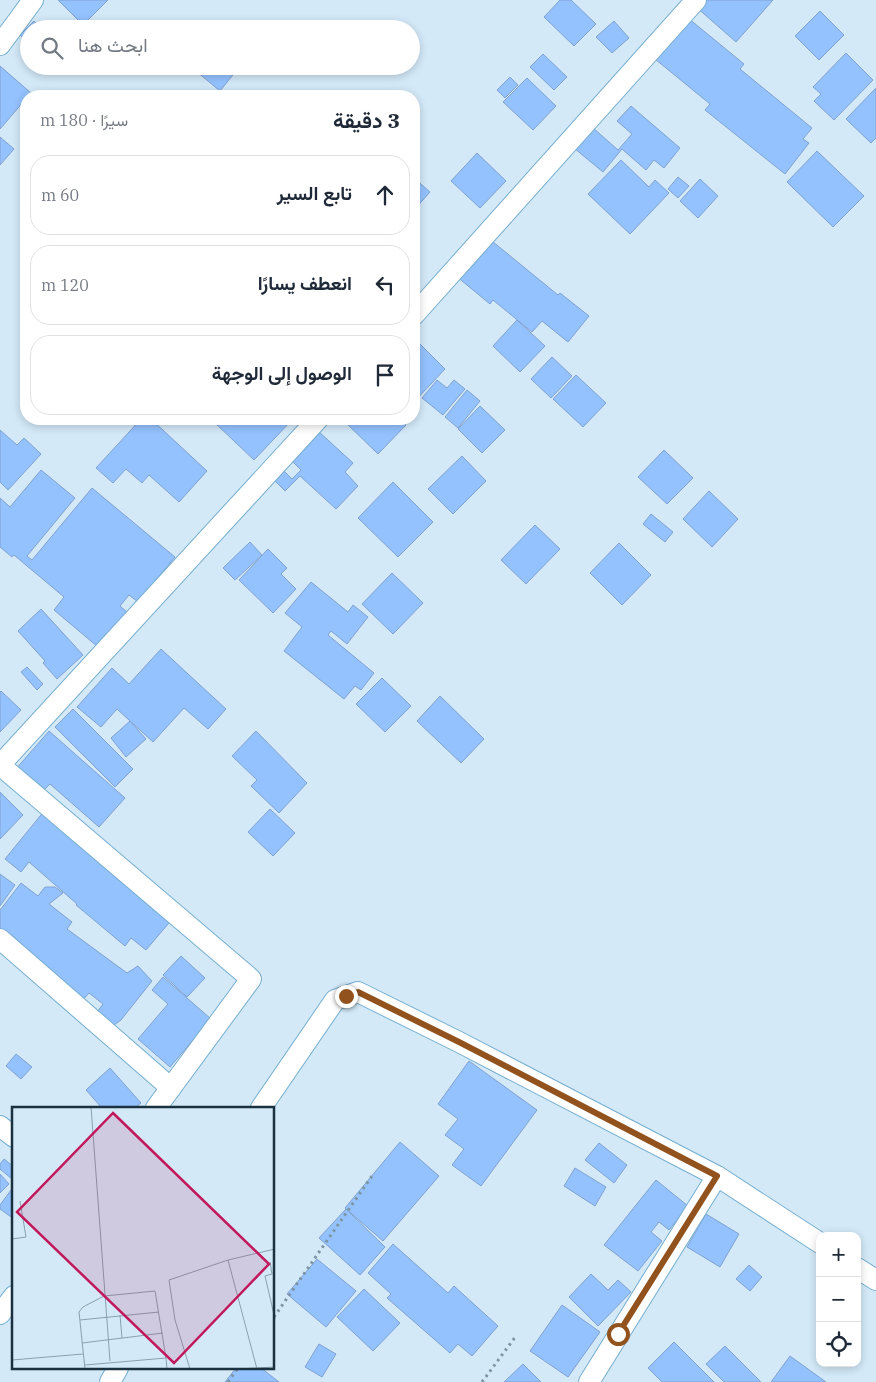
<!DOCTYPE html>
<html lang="ar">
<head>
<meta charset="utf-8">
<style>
	body { margin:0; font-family:"IBM Plex Serif",Vazirmatn,serif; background:#f2f2f3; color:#1f2937; direction:rtl }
	.controls { position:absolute; right:15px; bottom:15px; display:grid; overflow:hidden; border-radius:10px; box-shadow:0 2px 8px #0003 }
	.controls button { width:45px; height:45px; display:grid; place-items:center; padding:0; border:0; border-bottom:1px solid #e0e1e3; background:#fff; color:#1f2937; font:25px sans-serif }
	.stop { position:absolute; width:15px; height:15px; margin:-11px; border:4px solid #92521d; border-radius:50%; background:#fff }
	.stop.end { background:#92521d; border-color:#fff; box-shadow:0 1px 5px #0008 }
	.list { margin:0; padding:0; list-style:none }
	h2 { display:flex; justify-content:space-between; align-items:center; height:65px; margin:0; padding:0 20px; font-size:21px }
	h2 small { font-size:16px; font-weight:400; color:#747a83 }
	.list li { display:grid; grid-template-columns:32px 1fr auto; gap:15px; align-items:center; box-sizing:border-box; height:80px; margin:0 10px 10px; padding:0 10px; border:1px solid #e0e1e3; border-radius:20px }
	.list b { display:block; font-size:19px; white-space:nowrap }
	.list em { font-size:16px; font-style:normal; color:#747a83 }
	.icon { flex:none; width:28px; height:28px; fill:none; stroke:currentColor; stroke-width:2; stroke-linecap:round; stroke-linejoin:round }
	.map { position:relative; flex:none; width:876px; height:1382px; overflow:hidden; direction:ltr }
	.search { position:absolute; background:#fff; box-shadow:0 2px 8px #0003; left:20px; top:20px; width:400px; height:55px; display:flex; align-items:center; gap:12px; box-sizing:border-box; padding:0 18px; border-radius:28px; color:#747a83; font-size:19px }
	.panel { position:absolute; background:#fff; box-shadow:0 2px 8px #0003; left:20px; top:90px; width:400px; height:335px; border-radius:20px; direction:rtl }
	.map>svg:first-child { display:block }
</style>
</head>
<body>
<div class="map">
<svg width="876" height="1382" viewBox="0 0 876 1382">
	<rect width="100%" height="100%" fill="#d3e9f8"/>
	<g fill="#94c2fe" stroke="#80a2d0">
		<path d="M58,0h50l-25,25z"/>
		<path d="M560,0h11l25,24 -22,22 -30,-29z"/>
		<path d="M700,0h73l-37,42 -41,-36z"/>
		<path d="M820,11l24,24 -25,25 -24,-24z"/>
		<path d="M688,18l56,46 -4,5 72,59 -9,11 6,4 -24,31 -80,-64 5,-6 -55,-45z"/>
		<path d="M214,20l10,9h-17z"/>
		<path d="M34,21l7,8h-12v14l-9,-8z"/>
		<path d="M614,21l15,17 -17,15 -16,-16z"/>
		<path d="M846,53l27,27 -39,40 -20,-19 7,-7 -8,-7z"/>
		<path d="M543,54l24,23 -13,13 -24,-23z"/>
		<path d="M0,66l31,27 -31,36z"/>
		<path d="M190,66h50l-20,25z"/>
		<path d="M510,77l8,8 -13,13 -8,-8z"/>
		<path d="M527,78l29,28 -23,24 -30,-28z"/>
		<path d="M876,88v50l-5,5 -25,-24z"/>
		<path d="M631,106l49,42 -16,20 -10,-8 -8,10 -24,-21 -19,23 -29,-24 18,-21 26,23 14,-16 -15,-13z"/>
		<path d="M0,137l14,12 -14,16z"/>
		<path d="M817,151l47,45 -31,31 -46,-45z"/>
		<path d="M477,153l29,28 -26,27 -29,-27z"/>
		<path d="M621,160l28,27 6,-7 14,13 -39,41 -42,-40z"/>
		<path d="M678,177l11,9 -11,12 -10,-9z"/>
		<path d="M414,178l16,14 -16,18z"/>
		<path d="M700,179l18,17 -20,22 -18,-17z"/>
		<path d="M487,237l71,58 2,-2 29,23 -21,26 -26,-21 -10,11 -39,-32 -3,4 -34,-28z"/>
		<path d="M517,320l28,26 -25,26 -27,-26z"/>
		<path d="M414,338l31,31 -31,33z"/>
		<path d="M552,357l20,19 -21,22 -20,-19z"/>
		<path d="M576,375l30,28 -23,24 -30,-28z"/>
		<path d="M437,380l10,8 7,-8 11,9 -22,26 -21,-17z"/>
		<path d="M467,390l13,11 -22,27 -13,-11z"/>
		<path d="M480,406l25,24 -23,23 -24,-24z"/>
		<path d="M141,419h10l56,52 -28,31 -30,-27 -7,8 -16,-14 -13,14 -17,-15z"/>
		<path d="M218,419h73l1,1 -38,40 -40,-38z"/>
		<path d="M342,419h58l6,6 -28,29z"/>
		<path d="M0,430l17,15 7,-7 17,16 -33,36 -8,-8z"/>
		<path d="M317,430l36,33 -8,9 13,14 -22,23 -36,-33 -15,15 -10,-10 9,-10 8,8 9,-9 -11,-11z"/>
		<path d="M664,450l29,28 -26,26 -29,-27z"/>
		<path d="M462,456l24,25 -33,33 -25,-25z"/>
		<path d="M41,470l34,28 -48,58 5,4 60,-72 83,69 -37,45 -9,-7 -9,11 7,6 -29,35 -44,-37 10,-13 -50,-42 -2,2 -12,-10v-49l10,9z"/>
		<path d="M393,482l40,40 -35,35 -40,-39z"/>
		<path d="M709,491l29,28 -26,28 -29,-28z"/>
		<path d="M651,514l22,18 -8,10 -22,-18z"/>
		<path d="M535,525l25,24 -34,35 -25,-24z"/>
		<path d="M250,542l12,13 -27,25 -12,-12z"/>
		<path d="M619,543l32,32 -29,30 -32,-32z"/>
		<path d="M268,549l19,19 -6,6 15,15 -23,24 -34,-33z"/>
		<path d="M392,573l31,30 -30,31 -31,-30z"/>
		<path d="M311,582l37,30 5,-7 15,12 -21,27 -16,-13 -3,4 46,38 -13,17 -6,-4 -11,13 -60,-48 18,-24 -17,-14z"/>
		<path d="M41,609l42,46 -26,24 -14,-16 2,-2 -27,-30z"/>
		<path d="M161,649l65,60 -18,20 -24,-21 -31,34 -36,-33 -16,18 -24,-20 35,-39 17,16z"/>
		<path d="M27,667l16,17 -6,6 -16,-18z"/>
		<path d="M382,678l29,28 -26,26 -29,-28z"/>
		<path d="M1,691l20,19 -21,22v-40z"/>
		<path d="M440,696l44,43 -23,24 -44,-42z"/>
		<path d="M73,709l60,60 -18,18 -60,-60z"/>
		<path d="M130,721l16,18 -20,18 -15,-19z"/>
		<path d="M49,731l76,67 -26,29 -49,-43 -9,9 -26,-23z"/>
		<path d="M256,731l51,52 -28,30 -28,-27 6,-6 -25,-24z"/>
		<path d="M0,792l23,23 -23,24z"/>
		<path d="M270,809l25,24 -22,23 -25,-24z"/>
		<path d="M45,810l129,107 -28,33 -15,-12 -6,8 -49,-41 1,-1 -48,-42 -8,10 -16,-13z"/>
		<path d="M0,874l15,11 -15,21z"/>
		<path d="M21,883l17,13 7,-9h10l8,6 -14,11 23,18 -5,7 60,44 11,-7 14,15 -31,39 -11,8 -16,-12 9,-12 -14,-11 -8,9 -9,-7 -13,-18 -59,-45v-22z"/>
		<path d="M181,956l24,22 -18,19 -24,-22z"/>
		<path d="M163,977l48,42 -41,48 -32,-28 30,-35 -16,-14z"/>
		<path d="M16,1054l16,13 -11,12 -15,-13z"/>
		<path d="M469,1061l68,49 -56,76 -29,-21 12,-16 -19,-14 13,-16 -20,-15z"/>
		<path d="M110,1068l31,35 -6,5h-33l-16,-18z"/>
		<path d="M400,1142l39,34 -56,65 -38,-33z"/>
		<path d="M599,1143l28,22 -13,18 -29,-23z"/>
		<path d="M4,1159l10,8 -2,12 -12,-10v-5z"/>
		<path d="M575,1168l31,19 -11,19 -31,-20z"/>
		<path d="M0,1174l9,10 -9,9z"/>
		<path d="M656,1180l32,26 -19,24 -10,-8 -8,10 11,9 -24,30 -34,-26z"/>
		<path d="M14,1186v33l-14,-10v-4z"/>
		<path d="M346,1209l39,38 -25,28 -41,-37z"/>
		<path d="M706,1214l33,20 -19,33 -33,-20z"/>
		<path d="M393,1244l55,49 6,-7 44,40 -26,30 -14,-12 -8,9 -63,-55 4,-4 -23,-21z"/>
		<path d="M317,1259l39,32 -30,36 -39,-33z"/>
		<path d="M749,1265l13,12 -12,14 -14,-12z"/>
		<path d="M591,1274l17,16 10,-10 13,12 -33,34 -29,-29z"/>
		<path d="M364,1289l36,34 -27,28 -36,-34z"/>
		<path d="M562,1305l38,27 -32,45 -38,-26z"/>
		<path d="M674,1342l40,40h-52l-14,-14z"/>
		<path d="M319,1344l17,10 -14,23 -17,-10z"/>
		<path d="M725,1346l36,36h-37l-18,-18z"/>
		<path d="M790,1356l36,26h-55z"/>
		<path d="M523,1364l18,18h-37z"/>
		<path d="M236,1368h25l18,14h-54z"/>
	</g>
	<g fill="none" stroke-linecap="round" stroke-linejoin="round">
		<defs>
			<g id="minor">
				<path d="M0,45l33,-45"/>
				<path d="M414,315l282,-315"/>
				<path d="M0,939l171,149"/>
				<path d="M156,1108l95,-129 -251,-214 318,-346"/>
				<path d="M261,1108l74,-108 23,-8 101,50 258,134 103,67"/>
				<path d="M0,1126l14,11"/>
				<path d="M857,1268l19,12"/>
				<path d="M0,1314l14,-18"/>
				<path d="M110,1382l8,-14"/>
				<path d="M589,1382l128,-206"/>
			</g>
		</defs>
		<use href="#minor" stroke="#75aed0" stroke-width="22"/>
		<g stroke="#7d94a3" stroke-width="3" stroke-dasharray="2.5 4" stroke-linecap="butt">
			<path d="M274,1317l100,-144"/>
			<path d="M228,1382l10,-14"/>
			<path d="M482,1382l34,-46"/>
		</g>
		<use href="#minor" stroke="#fff" stroke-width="20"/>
	</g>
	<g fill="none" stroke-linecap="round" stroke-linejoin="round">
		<path stroke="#92521d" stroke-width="6" d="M346,996l12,-4 101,50 258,134 -99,158"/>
	</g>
	<g transform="translate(12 1107)">
		<rect width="262" height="262" fill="#d3e9f8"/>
		<path fill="none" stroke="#89a0ae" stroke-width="1" d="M79,0l19,254M0,132l14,-2 -6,-36M216,153l29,109M258,155l2,12 -7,2 10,43M108,208l2,23M68,213l79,-8M70,236l81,-10M0,253l71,-6M73,258l81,-7M73,262l-6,-57 4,-5 21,-11 51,-5 11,67 1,11h-3M178,262l-15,-49 -6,-40 59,-20 47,-11M225,262l38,-2"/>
		<path fill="#c2185b" fill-opacity="0.15" stroke="#c2185b" stroke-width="2.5" d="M101,6l156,151 -95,99 -157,-151z"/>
		<rect width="262" height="262" fill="none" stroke="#1a3240" stroke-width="2.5"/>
	</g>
</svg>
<div class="controls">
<button>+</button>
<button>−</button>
<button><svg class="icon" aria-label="locate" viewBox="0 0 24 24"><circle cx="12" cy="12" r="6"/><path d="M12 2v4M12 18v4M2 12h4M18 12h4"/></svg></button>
</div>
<div class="stop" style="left:618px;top:1334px"></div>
<div class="stop end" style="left:346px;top:996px"></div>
<div class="search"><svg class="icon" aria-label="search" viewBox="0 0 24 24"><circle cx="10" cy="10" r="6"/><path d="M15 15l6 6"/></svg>ابحث هنا</div>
<section class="panel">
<h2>3 دقيقة<small>سيرًا · 180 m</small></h2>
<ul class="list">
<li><svg class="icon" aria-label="ahead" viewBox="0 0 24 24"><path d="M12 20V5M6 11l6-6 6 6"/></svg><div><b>تابع السير</b></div><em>60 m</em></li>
<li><svg class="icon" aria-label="left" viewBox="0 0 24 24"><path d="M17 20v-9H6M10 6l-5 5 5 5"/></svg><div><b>انعطف يسارًا</b></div><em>120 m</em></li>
<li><svg class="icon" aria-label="arrive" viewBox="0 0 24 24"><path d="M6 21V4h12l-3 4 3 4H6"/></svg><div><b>الوصول إلى الوجهة</b></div></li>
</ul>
</section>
</div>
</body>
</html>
